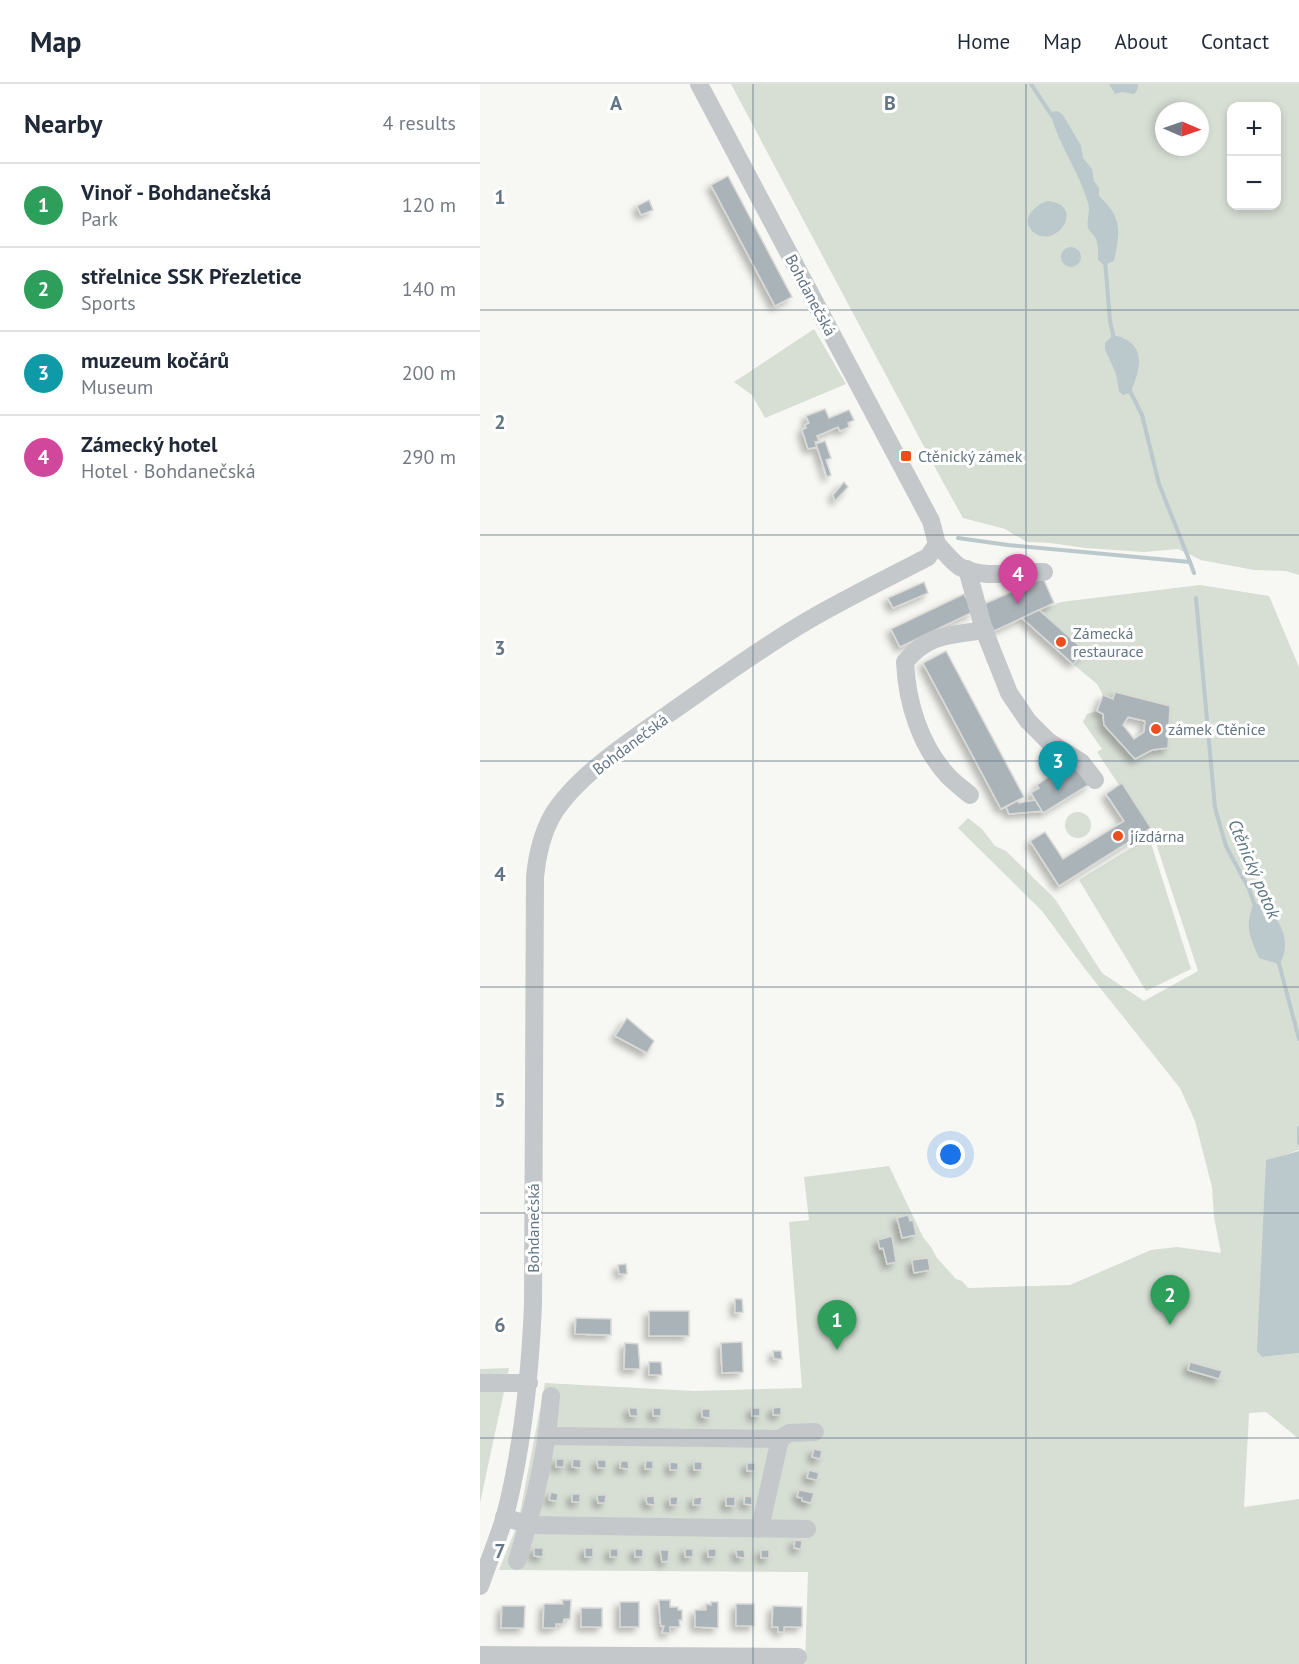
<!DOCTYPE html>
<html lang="en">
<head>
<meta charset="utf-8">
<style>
	body { margin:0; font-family:"PT Sans",sans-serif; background:#f2f2f3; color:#1f2937 }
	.controls { position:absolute; right:18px; top:18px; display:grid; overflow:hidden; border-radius:12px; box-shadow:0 3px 9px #0003 }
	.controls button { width:54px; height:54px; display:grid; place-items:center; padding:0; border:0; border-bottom:2px solid #e0e1e3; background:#fff; color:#1f2937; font:30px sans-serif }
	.compass { position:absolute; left:675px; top:18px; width:54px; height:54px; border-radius:50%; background:#fff; box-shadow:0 3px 9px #0003; rotate:92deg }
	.you { position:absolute; left:471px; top:1071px; width:21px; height:21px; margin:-15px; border:4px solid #fff; border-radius:50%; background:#1a73e8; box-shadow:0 0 0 9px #1a73e833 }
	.badge { display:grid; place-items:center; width:39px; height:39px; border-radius:50%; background:#d93025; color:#fff; font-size:20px; font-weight:700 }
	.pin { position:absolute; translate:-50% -50px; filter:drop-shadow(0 2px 3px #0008) }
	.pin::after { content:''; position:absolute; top:32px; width:21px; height:18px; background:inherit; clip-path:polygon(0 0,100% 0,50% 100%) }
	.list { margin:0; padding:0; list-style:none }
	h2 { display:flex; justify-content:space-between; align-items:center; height:78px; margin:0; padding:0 24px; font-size:26px }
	h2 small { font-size:20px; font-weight:400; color:#747a83 }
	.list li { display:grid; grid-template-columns:39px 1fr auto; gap:18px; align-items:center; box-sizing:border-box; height:84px; padding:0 24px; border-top:2px solid #e0e1e3 }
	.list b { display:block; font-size:22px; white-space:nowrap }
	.list p { margin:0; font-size:20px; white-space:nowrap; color:#747a83 }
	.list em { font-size:20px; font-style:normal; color:#747a83 }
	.map { position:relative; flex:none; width:819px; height:1580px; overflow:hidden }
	header { display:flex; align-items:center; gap:36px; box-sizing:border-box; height:84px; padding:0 30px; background:#fff; border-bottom:2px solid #e0e1e3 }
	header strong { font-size:28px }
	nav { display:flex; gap:33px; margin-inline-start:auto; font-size:21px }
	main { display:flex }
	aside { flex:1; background:#fff }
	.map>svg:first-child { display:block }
</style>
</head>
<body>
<header>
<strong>Map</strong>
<nav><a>Home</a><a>Map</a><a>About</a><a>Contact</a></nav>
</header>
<main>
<aside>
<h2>Nearby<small>4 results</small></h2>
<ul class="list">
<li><span class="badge" style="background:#2e9e5b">1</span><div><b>Vinoř - Bohdanečská</b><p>Park</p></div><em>120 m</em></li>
<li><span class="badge" style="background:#2e9e5b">2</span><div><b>střelnice SSK Přezletice</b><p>Sports</p></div><em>140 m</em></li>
<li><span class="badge" style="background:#0f9aa8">3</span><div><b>muzeum kočárů</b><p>Museum</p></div><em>200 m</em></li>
<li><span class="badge" style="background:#d1479c">4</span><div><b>Zámecký hotel</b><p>Hotel · Bohdanečská</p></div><em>290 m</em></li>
</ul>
</aside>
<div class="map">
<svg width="819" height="1580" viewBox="0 0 819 1580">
	<defs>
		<filter id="shadow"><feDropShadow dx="-4.5" dy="4.5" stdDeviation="3" flood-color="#0004"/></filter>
	</defs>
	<rect width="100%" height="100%" fill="#f7f7f3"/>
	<g fill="#d7ded4" fill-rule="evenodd">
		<path d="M251,0h568v491l-13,-4 -32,-1 -53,-10 -23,-11 -34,3 -58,-4 -36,-5 -23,-1 -22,-13 -42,-11 -19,-34zM752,22h44v100h-44zM684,27h36v36h-36z"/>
		<path d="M334,245l32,55 -81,34 -13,-23 -18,-13z"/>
		<path d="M720,501l69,11 30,71v483l-33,11 -4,196 37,-4v86l-33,-27 -17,1 -5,94 55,-8v165h-494l3,-92 -309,-2 19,-47 27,-140 149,8 108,-3 -13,-166 20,-2 -5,-43 85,-11 34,71 8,10 6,11 19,21 6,2 6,7 102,-3 81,-35 26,-3 44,6 -7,-36 -2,-30 -17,-66 -15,-33 -95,-119 -43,-58 -84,-83 10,-10 14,11 13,17 11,5 49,48 47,74 42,28 54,-30 -47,-143 -29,-44 -3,1 -22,-33 5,-3 -19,-27 4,-8 10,-3 6,3 1,11 31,33 17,-8 16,-2 2,-42 -54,-14 -3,7 -10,-4 -6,-11 -24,-20 12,-13 -46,-41 22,-8zM710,1278l31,9 -2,8 -31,-9z"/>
		<circle cx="598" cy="741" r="13"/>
		<path d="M669,753l42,132 -45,22 -67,-111z"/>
		<path d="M29,1284l-29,135v-134z"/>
	</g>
	<g fill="#bbc8cc">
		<path d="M629,0h29c0,5 -1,7 -4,10l-12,-2 -7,2z"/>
		<path d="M577,27l6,4 18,31 2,12 9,11 2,12 5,7v8c24,22 21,35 15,65l-10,4 -6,-5c0,-8 1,-15 -3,-23 -1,-2 -4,-4 -6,-7 -4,-8 2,-18 -1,-27 -9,-32 -30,-59 -38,-91z"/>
		<path d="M568,117c39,4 8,50 -15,31 -14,-13 3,-28 15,-31z"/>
		<circle cx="591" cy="173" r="10"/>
		<path d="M633,251c34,7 29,33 17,58l-7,2 -4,-4 -3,-17 -11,-25v-6z"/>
		<path d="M774,819c23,5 41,40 25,61l-20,-6c-9,-21 -15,-33 -5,-55z"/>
		<path d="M819,1067v202l-37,4 -5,-6 9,-191z"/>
	</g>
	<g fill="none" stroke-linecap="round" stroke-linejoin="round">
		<g stroke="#bbc8cc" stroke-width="4">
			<path d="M551,0l21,32"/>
			<path d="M625,176l5,61 4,18"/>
			<path d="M649,305l13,26 17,69 31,78"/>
			<path d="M478,454l50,7 182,17 4,11"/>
			<path d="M716,514l19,210 11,38 23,43 6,17"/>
			<path d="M798,876l21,79"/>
			<path d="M819,1044v15"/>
		</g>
	</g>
	<g fill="#aab3b8" stroke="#d8d8d6" stroke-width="1.5" fill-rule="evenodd" filter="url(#shadow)">
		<path d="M248,92l64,121 -17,9 -64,-121z"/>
		<path d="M169,116l4,10 -12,5 -4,-9z"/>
		<path d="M345,325l4,9 20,-8 5,10 -6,3 1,4 -9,4 -2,-4 -21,9 2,5 -4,1 2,5 -9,2 -6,-19 4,-2 -1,-3 4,-2 -3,-7z"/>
		<path d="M345,357l6,17 -5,2 5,15 -4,2 -11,-33z"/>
		<path d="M364,398l4,5 -13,14 -2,-6z"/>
		<path d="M563,494l11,25 -60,28 -12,-26z"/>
		<path d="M444,498l4,11 -35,15 -5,-10z"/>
		<path d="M484,510l9,18 -73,35 -9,-18z"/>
		<path d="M559,526l46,41 -12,13 -51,-46z"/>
		<path d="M466,567l78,146 -23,12 -78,-146z"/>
		<path d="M635,608l55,14 -2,42 -16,2 -17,9 -31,-34 -1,-11 -6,-3 6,-16 10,4zM648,633l17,4 -1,11 -10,7 -11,-14z"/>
		<path d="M598,680l12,20 -47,29 -12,-20 8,-5 -2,-3 23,-16 3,4z"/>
		<path d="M642,699l29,45 -92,58 -29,-45 15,-9 18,27 61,-38 -18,-27z"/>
		<path d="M555,716l7,11 -33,3 -3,-7 11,-6 2,2z"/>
		<path d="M147,934l27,23 -7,12 -32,-17z"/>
		<path d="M428,1131l2,6 3,-1 3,15 -14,3 -5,-20z"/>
		<path d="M412,1152l4,26 -9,2 -4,-16 -3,1 -2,-9z"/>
		<path d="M448,1174l2,12 -16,3 -2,-13z"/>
		<path d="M146,1180l1,10h-8l-1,-9z"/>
		<path d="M255,1215h7l1,13 -8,1z"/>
		<rect x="169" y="1227" width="40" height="25"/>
		<path d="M96,1234l35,1v16l-36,-1z"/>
		<path d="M262,1258l1,30 -21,1 -1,-30z"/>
		<path d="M145,1259l13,1 2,25h-16z"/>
		<path d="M293,1267h8l1,8h-8z"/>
		<path d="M169,1278h12l1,13h-13z"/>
		<path d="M710,1278l32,9 -3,8 -31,-9z"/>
		<path d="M301,1323v8h-8v-7z"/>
		<path d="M149,1324h8l1,8h-8z"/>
		<rect x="173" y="1324" width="8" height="8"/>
		<rect x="272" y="1324" width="8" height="8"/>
		<path d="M222,1325h8v9l-8,-1z"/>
		<path d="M334,1365l8,2 -2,8 -8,-2z"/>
		<rect x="76" y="1375" width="8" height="8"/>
		<path d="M93,1375l8,1v8l-9,-1z"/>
		<path d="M117,1376h9v8h-8z"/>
		<path d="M141,1377h7l1,8 -9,-1z"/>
		<path d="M166,1377h7v8h-8z"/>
		<path d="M190,1378l8,1v7h-8z"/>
		<rect x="214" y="1378" width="8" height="8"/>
		<rect x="267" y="1379" width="8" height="8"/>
		<path d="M329,1386l10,3 -2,7 -10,-2z"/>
		<path d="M319,1406l15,3 -3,10 -9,-2v-3l-5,-1z"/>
		<path d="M71,1408l7,2 -1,7 -8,-1z"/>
		<rect x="92" y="1410" width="8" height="8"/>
		<path d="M117,1411h9l-1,8h-7z"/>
		<path d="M174,1412l1,9 -8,-1 -1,-7z"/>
		<path d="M265,1412l7,1v8l-8,-1z"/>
		<path d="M190,1413h8l-1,8h-7z"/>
		<path d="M222,1413l-1,8h-8l1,-7z"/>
		<rect x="246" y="1413" width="9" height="9"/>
		<path d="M315,1456l7,1 -1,8 -7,-1z"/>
		<path d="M54,1464h9v9l-9,-1z"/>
		<rect x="105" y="1464" width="8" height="9"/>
		<rect x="130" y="1465" width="8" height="8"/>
		<rect x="155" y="1465" width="8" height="8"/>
		<rect x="205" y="1465" width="8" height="8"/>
		<rect x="228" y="1465" width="8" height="8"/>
		<path d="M180,1466h9l-1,11 -6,1z"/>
		<path d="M256,1466h8l1,8 -8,-1z"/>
		<rect x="281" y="1466" width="8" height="8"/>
		<path d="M82,1516h9l-1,19h-6l-1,5h-7v4h-13l1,-24h19z"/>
		<path d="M179,1516h11v7h8v3h4v10h-3l1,7h-10v6h-8l2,-7h-3l-1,-7z"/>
		<rect x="140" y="1518" width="19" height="25"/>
		<path d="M231,1518h7v26l-23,-1v-17h11v-6l5,1z"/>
		<rect x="256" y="1520" width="18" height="22"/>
		<path d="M22,1522h23l-1,22h-23z"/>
		<path d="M293,1522l29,1v20h-18v5h-6v-5h-6z"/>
		<rect x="101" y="1524" width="21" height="19"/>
	</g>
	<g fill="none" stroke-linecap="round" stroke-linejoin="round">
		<g stroke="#c4c8cb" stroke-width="18">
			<path d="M219,0l232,437 6,23"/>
			<path d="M457,460c7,7 15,18 23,23 25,13 57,4 84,5"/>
			<path d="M487,485l17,61 25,63 19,28 20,20 33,21 14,18"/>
			<path d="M490,711c-7,-6 -15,-12 -21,-18 -29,-31 -42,-74 -44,-115 24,-29 44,-26 79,-32"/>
			<path d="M0,1299h49"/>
			<path d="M68,1352l232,3 9,-6 26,-1"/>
			<path d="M24,1433l25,8 278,4"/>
			<path d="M280,1444l20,-89"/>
			<path d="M37,1477c17,-54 30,-108 34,-165"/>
			<path d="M0,1502c8,-23 18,-47 25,-70 18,-70 25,-140 28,-211l2,-428c2,-22 6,-41 17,-61 23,-39 78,-75 115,-101 46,-32 92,-66 140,-94 39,-23 81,-43 121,-64l9,-13"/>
			<path d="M0,1571l318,2"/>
		</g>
	</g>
	<path fill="none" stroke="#647686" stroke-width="1.5" stroke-opacity="0.55" d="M273,0v1580M546,0v1580M0,226h819M0,451h819M0,677h819M0,903h819M0,1129h819M0,1354h819"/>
	<g fill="#eb4f1e" stroke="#fff" stroke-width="2">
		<rect x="420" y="366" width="12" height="12" rx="3"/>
		<circle cx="581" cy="558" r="6"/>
		<circle cx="676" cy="645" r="6"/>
		<circle cx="638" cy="752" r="6"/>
	</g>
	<g text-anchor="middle" stroke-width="6" stroke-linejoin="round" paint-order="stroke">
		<g font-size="16" fill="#647686" stroke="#fff">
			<text transform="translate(331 211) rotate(62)" y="6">Bohdanečská</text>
			<text transform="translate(150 660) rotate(-37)" y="6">Bohdanečská</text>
			<text transform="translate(53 1144) rotate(-90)" y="6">Bohdanečská</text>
		</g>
		<g font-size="16" fill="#647686" stroke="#fff" text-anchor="start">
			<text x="438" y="378">Ctěnický zámek</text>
			<text x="593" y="555">Zámecká<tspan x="593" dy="18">restaurace</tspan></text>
			<text x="688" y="651">zámek Ctěnice</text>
			<text x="650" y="758">jízdárna</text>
		</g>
		<g font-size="18" font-style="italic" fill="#5f7882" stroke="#fff">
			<text transform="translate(774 785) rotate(67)" y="6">Ctěnický potok</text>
		</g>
	</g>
	<g font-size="20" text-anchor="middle" font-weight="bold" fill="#647686" stroke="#fff" stroke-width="6" stroke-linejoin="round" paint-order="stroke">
		<text x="136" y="26">A</text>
		<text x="410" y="26">B</text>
		<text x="20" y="120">1</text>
		<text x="20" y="345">2</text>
		<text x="20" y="571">3</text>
		<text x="20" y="797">4</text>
		<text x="20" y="1023">5</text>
		<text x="20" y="1248">6</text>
		<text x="20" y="1474">7</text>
	</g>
</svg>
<div class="controls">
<button>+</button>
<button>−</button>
</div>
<svg class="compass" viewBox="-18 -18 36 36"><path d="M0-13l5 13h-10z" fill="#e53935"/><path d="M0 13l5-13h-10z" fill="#747a83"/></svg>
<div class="you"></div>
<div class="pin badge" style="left:357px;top:1266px;background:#2e9e5b">1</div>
<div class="pin badge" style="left:690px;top:1241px;background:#2e9e5b">2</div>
<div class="pin badge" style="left:578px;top:707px;background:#0f9aa8">3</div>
<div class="pin badge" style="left:538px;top:520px;background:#d1479c">4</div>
</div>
</main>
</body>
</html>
